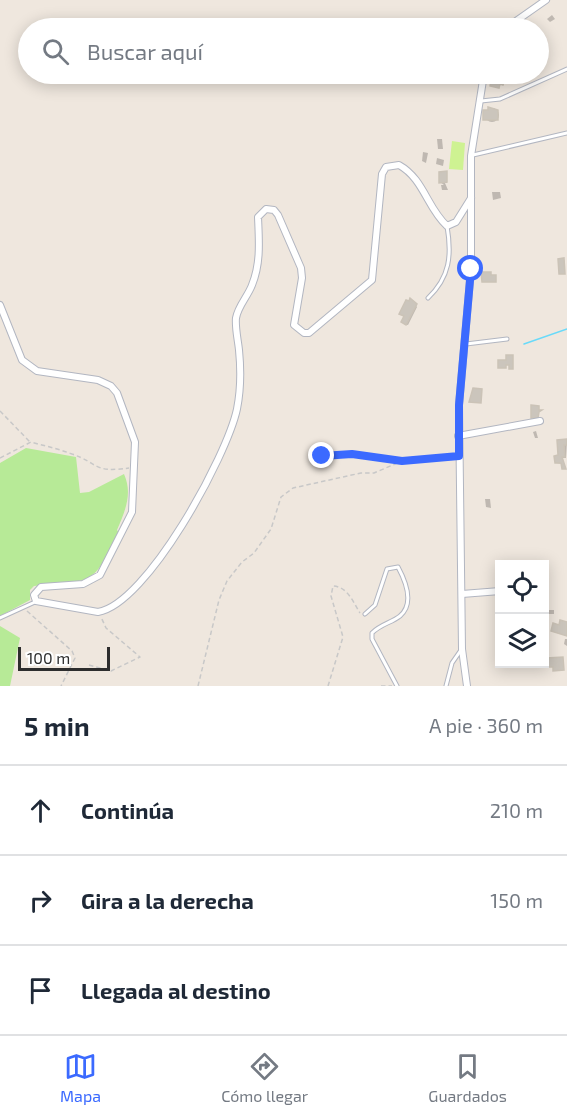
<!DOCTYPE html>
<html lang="es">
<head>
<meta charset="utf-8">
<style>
	body { margin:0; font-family:"Exo 2",sans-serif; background:#f6f6f7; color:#1f2937 }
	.controls { position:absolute; right:18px; bottom:18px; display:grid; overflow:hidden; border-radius:0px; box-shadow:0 3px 15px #0003 }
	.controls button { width:54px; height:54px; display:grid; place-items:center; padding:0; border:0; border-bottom:2px solid #e0e1e3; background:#fff; color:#1f2937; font:30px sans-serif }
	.scale { position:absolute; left:18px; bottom:15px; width:92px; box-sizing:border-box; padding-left:6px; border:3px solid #2d2d2d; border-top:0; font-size:16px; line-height:21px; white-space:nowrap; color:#2d2d2d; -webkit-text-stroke:4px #fff; paint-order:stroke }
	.stop { position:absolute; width:18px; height:18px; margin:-14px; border:4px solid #3b6aff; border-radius:50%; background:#fff }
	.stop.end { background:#3b6aff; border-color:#fff; box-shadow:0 2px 6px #0008 }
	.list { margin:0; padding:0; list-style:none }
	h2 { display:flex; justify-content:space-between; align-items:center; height:78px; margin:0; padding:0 24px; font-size:26px }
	h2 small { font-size:20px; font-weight:400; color:#747a83 }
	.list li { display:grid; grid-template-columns:39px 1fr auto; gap:18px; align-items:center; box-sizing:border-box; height:90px; padding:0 24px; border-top:2px solid #e0e1e3 }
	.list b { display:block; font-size:22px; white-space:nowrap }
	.list em { font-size:20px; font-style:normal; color:#747a83 }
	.icon { flex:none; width:33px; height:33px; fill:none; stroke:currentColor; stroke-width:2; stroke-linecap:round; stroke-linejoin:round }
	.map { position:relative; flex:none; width:567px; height:686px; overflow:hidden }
	.search { position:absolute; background:#fff; box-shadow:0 3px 15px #0003; left:18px; right:18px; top:18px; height:66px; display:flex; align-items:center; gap:15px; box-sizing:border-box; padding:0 21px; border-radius:33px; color:#747a83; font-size:22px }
	.sheet { height:348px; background:#fff }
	nav { display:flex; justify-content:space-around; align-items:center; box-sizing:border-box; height:84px; border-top:2px solid #e0e1e3; background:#fff; font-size:16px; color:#747a83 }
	nav a { display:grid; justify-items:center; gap:3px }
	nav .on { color:#3b6aff }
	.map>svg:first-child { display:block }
</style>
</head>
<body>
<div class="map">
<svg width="567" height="686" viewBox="0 0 567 686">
	<rect width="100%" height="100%" fill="#efe7de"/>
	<g fill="#b7ea97">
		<path d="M26,448l50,9 4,36 9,-1 35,-18c9,20 1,37 -7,56l2,3c-27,54 -26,47 -85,53l-4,4v10l-30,16v-153z"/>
		<path d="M0,626l20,12 -10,48h-10z"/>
	</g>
	<path fill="#cef292" d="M452,141l13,2 -2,27 -14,-1z"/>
	<g fill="#0003">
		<path d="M552,15l3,4 -5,3 -3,-3z"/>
		<circle cx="492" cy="115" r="7"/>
		<path d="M437,139h5l1,10h-5z"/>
		<path d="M423,152l5,1 -2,10 -4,-2z"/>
		<path d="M437,158l7,2 -1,6 -7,-2z"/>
		<path d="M447,174v9h-2l3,7h-6l-1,-5h3l-4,-3z"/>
		<path d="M492,192h8l1,6 -8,2z"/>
		<path d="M411,300l6,7 -9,18 -4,-1 1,-7 -4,-3z"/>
		<path d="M536,431l2,7h-3l-2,-6z"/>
		<path d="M559,441h8l-1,17h-4l4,12 -3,-6 -7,-1 4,-6z"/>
		<path d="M485,499h5l1,9 -5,-1z"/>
		<path d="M547,610h7v4h-6z"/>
		<path d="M565,639h2v7l-3,-2z"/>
	</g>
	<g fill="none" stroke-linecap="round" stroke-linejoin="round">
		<path stroke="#69daf9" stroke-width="1.5" d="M524,344l43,-15"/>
	</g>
	<g fill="#cbc5bc" stroke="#cbc3b7" stroke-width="1.5">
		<path d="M492,75l13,3 -2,7 -3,-1 -1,4 -9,-2z"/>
		<path d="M488,107l10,3v10h-15v-10h5z"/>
		<path d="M447,171v11l-8,1v-11z"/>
		<path d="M564,258l1,16h-6l-1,-15z"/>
		<path d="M481,272h10v3h5v7h-14z"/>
		<path d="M410,298l7,6 -11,21 -5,-3 3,-6 -5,-2 7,-14 3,1z"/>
		<path d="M506,355h7v14h-4v-4h-3v3h-8v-8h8z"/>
		<path d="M473,388l9,1 -1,14 -12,-1z"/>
		<path d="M531,405l8,1v4h3l-3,2 -1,6h-7z"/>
		<path d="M567,439v6h-3l1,12h-3l4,12h-4l-1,-6h-6l-1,-7 4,-1 -1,-15z"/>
		<path d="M560,620l7,2v14l-16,-5 2,-8 6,2z"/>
		<path d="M563,657l1,13 -11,1v-4h-5l-1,-9z"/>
	</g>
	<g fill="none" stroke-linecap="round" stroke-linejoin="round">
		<defs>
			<g id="lane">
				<path d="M481,101l19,-2 67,-30"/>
				<path d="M473,155l94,-22"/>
				<path d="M428,298c22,-21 24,-43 19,-72"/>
				<path d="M466,344l41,-5"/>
				<path d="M365,614l10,-9 12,-36 11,-2c7,13 17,36 2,49 -9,7 -19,8 -28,17v6l25,47"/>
				<path d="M0,618l35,-16"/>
				<path d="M446,686l6,-23 9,-13"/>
			</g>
			<g id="street">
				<path d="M506,28l40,-28"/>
				<path d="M0,305l22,55 15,11 61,9 13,6 6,7 18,49 -3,70 -32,63 -17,9 -42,3 -7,8 2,6 62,11c49,-8 129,-156 139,-203 4,-20 4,-39 2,-59 -1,-10 -4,-22 -3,-32 2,-12 12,-22 16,-33 9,-22 7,-44 6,-68l8,-8 8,1 4,5 23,53 1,10 -8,47 10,8h5l63,-53 10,-106 4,-7 13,-2c25,14 28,43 48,61l9,-4 15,-24"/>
				<path d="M458,436l82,-15"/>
				<path d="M462,594l38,-3"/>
				<path d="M467,686l-5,-37 -3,-244 12,-136v-113l13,-82"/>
			</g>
		</defs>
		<use href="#lane" stroke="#b2b6c1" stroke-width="5"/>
		<use href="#street" stroke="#b2b6c1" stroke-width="8"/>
		<g stroke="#c8c8c8" stroke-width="1.5" stroke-dasharray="4.5 3" stroke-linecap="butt">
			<path d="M0,411l30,31"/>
			<path d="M322,456l30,-2 49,7"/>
			<path d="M0,458l31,-16c14,4 28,7 41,12 28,10 21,19 57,14"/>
			<path d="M27,611l45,40 3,7 -14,28"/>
			<path d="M89,665l22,6 29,-14 -34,-29 -5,-11"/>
			<path d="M198,686l21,-86 8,-19 15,-19 12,-9 17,-24 10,-32 12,-9 68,-15h13l28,-12 53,-5"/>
			<path d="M328,686l15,-49 -12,-41 2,-10c15,1 20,16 27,27"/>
			<path d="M381,686h11"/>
		</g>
		<use href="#lane" stroke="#fff" stroke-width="3"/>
		<use href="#street" stroke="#fff" stroke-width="6"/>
	</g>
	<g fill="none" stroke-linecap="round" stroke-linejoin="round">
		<path stroke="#3b6aff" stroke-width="8" d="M322,456l30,-2 50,7 57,-5v-51l12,-136"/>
	</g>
</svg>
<div class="controls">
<button><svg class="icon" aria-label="locate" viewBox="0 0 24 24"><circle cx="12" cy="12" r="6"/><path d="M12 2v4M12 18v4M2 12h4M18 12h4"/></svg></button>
<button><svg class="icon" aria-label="layers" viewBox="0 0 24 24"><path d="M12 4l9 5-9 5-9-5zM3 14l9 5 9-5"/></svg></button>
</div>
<div class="scale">100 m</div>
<div class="stop" style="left:471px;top:269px"></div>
<div class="stop end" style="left:322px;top:456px"></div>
<div class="search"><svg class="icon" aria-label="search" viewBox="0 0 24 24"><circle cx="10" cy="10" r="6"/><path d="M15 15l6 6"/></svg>Buscar aquí</div>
</div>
<section class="sheet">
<h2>5 min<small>A pie · 360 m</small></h2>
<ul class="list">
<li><svg class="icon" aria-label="ahead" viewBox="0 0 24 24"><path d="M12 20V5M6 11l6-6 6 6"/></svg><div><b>Continúa</b></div><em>210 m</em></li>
<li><svg class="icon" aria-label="right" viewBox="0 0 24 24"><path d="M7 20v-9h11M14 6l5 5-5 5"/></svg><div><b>Gira a la derecha</b></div><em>150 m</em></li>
<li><svg class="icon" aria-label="arrive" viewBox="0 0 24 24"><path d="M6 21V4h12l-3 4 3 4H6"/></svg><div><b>Llegada al destino</b></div></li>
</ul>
</section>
<nav>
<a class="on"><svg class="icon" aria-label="map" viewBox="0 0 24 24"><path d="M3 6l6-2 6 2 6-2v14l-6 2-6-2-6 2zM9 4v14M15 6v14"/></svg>Mapa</a>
<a><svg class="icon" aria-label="directions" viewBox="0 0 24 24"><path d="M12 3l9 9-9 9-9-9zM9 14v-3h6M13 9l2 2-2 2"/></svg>Cómo llegar</a>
<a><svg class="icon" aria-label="saved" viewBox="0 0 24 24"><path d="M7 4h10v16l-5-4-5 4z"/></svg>Guardados</a>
</nav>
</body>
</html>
